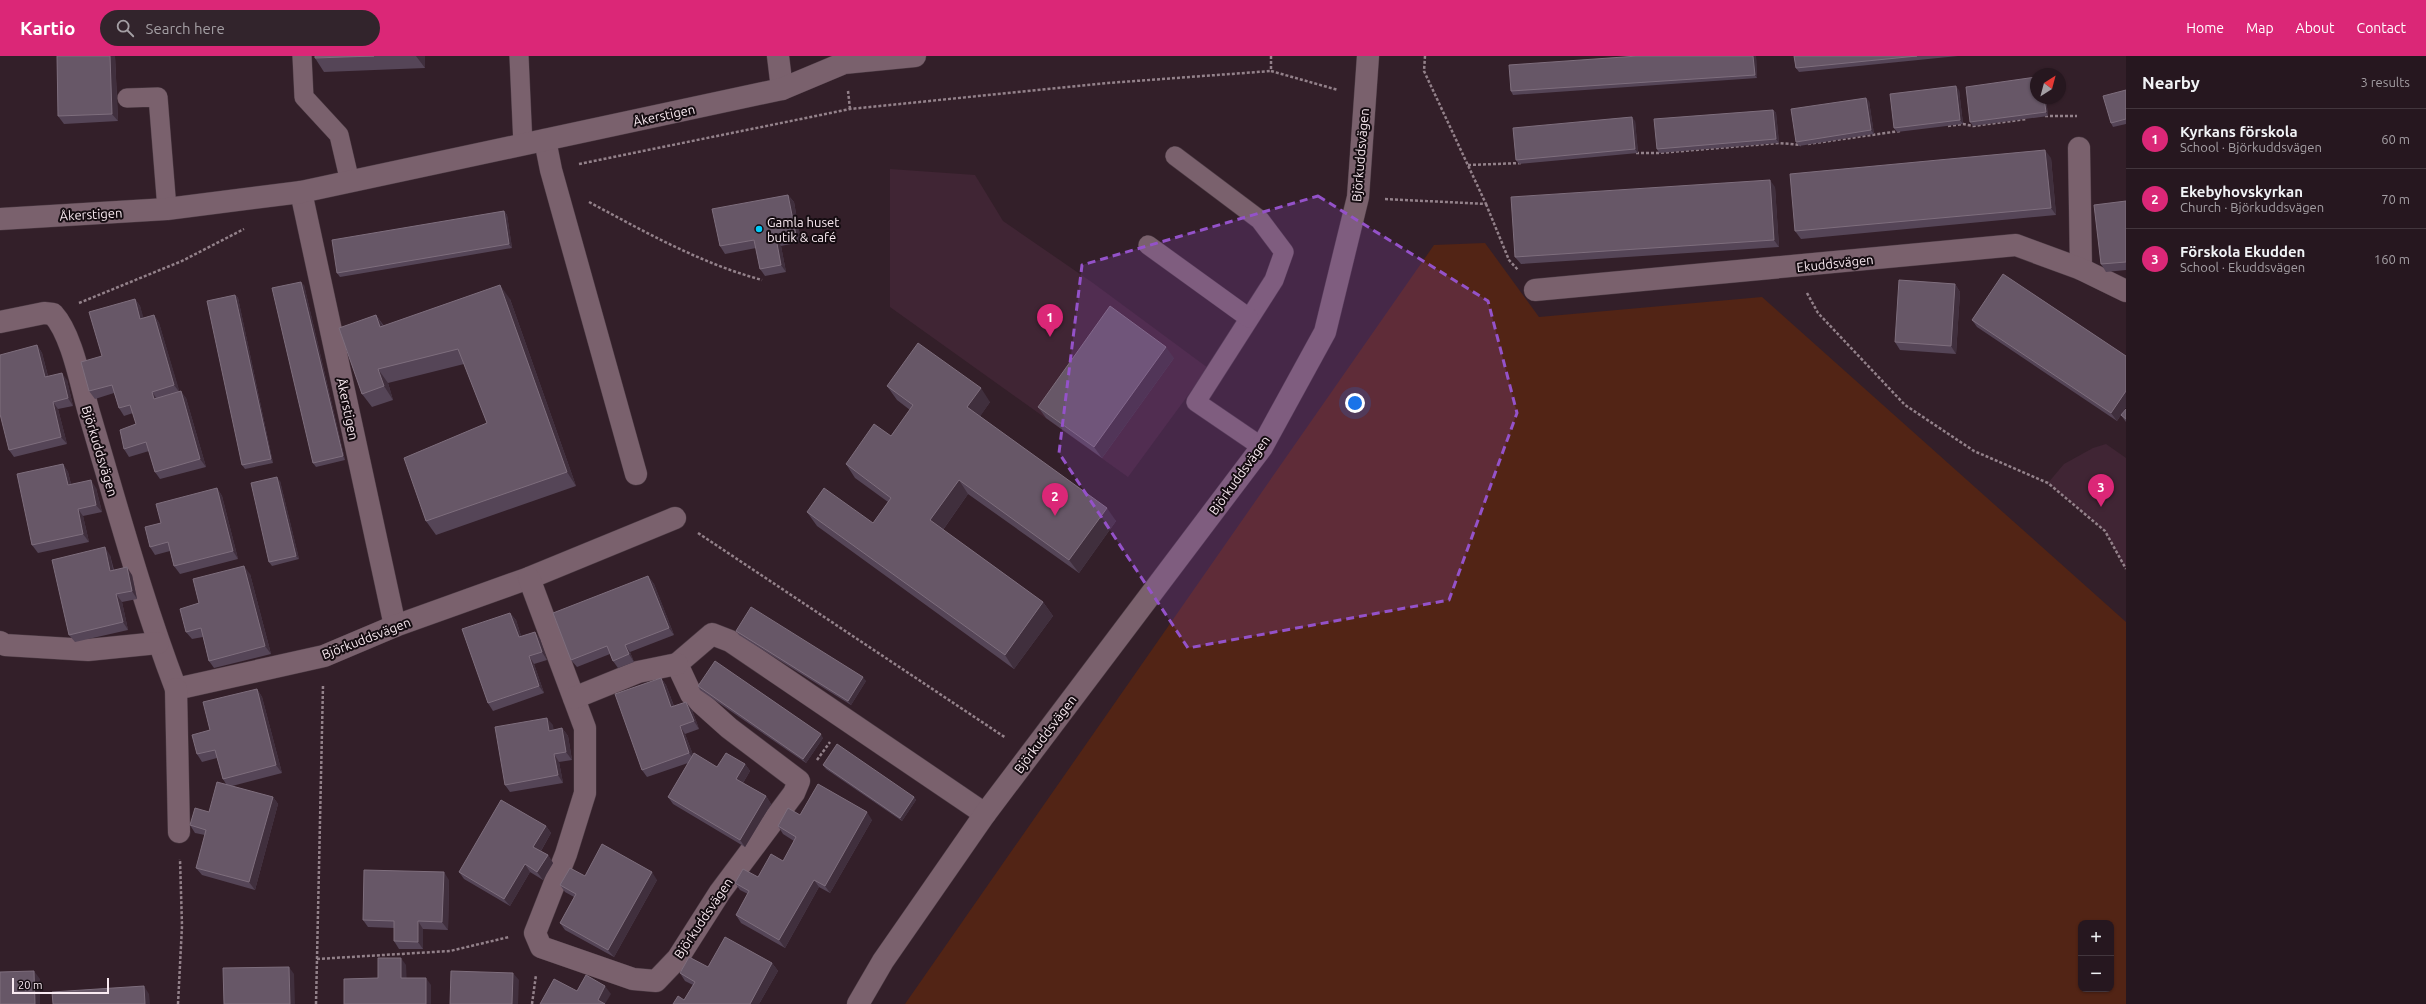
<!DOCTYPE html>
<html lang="en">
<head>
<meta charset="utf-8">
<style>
	body { margin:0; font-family:Ubuntu,sans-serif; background:#32242c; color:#f1f3f6 }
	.controls { position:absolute; right:12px; bottom:12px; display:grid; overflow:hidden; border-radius:8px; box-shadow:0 1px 3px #0004 }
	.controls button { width:36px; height:36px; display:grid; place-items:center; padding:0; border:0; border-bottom:1px solid #42363d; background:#26171f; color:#f1f3f6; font:20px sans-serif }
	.compass { position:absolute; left:2030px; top:12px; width:36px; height:36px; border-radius:50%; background:#26171f; box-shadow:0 1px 3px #0004; rotate:36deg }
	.scale { position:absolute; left:12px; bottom:10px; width:97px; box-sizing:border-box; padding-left:4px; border:2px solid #f9eaf1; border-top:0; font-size:11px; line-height:14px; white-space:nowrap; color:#f9eaf1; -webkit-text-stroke:3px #150c11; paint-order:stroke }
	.you { position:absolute; left:1355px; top:347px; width:14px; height:14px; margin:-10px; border:3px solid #fff; border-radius:50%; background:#1a73e8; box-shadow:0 0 0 6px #1a73e833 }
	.badge { display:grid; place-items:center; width:26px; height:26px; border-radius:50%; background:#db2777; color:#fff; font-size:13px; font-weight:700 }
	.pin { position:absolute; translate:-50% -33px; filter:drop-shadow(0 1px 2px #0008) }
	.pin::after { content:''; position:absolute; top:21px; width:14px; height:12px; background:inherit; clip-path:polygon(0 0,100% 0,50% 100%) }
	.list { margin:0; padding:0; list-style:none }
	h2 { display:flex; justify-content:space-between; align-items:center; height:52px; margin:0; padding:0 16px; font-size:17px }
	h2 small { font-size:13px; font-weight:400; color:#a49fa4 }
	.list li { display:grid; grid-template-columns:26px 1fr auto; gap:12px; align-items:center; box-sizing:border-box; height:60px; padding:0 16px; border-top:1px solid #42363d }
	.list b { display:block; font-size:15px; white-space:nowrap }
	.list p { margin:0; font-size:13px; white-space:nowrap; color:#a49fa4 }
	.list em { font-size:13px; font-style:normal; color:#a49fa4 }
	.icon { flex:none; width:22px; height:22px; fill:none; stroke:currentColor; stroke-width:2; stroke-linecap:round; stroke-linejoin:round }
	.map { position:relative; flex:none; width:2126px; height:948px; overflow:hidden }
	header { display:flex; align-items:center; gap:24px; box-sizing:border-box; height:56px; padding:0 20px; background:#db2777; color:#fff }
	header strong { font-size:19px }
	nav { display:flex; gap:22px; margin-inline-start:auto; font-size:14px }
	.search { width:280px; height:36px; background:#32242c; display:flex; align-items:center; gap:10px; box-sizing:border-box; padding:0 14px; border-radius:22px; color:#a49fa4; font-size:15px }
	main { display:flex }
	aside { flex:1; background:#26171f }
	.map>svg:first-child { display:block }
</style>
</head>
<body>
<header>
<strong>Kartio</strong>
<div class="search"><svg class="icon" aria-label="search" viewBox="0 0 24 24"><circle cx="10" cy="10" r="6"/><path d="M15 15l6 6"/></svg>Search here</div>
<nav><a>Home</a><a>Map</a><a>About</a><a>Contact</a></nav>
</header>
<main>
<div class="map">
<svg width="2126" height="948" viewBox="0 0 2126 948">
	<rect width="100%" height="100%" fill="#331f29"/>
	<g fill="#402534">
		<path d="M890,113l85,6 28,46 90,62 115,85 -80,109 -238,-170z"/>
		<path d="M2106,388l20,14v111l-21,-38 -57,-48 16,-19 29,-16z"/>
	</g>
	<path fill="#522415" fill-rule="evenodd" d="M1485,187l54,74 223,-20 364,325v382h-1221l529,-759zM2081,867h30v66h-30z"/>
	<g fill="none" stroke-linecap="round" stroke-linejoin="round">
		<defs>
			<g id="lane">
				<path d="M302,0l2,41 35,38 11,47"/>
				<path d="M519,0l4,89"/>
				<path d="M127,42l31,-1 9,112"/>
				<path d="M1175,100l85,64 24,32 -10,28 -78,122 66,45"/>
				<path d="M1148,189l101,73"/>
			</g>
			<g id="street">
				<path d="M778,0l4,33"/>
				<path d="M545,84l6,30 85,304"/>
				<path d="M2079,92l2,121"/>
				<path d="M301,136l94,434"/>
				<path d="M0,163l167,-10 134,-17 481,-103 62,-26 71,-7"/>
				<path d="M1535,234l481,-45 65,24 45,22"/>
				<path d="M0,266l44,-9 9,1c20,22 28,73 37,102 27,91 52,184 86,273l148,-33 71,-30 134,-48 146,-60"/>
				<path d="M529,522l56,150v65l-19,61 -31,79 6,14 92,32 23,2 22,-23 42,-66 74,-99 5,-12 -70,-53 -38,-34 -14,-30 35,-30 18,7 255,173"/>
				<path d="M0,586l5,3 83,5 70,-7"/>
				<path d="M176,633l3,143"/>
				<path d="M574,642l64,-26 39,-8"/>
				<path d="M858,948l25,-43 102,-147 277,-367 63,-115 33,-135 10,-141"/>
			</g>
		</defs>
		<use href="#lane" stroke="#4b3a43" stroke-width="20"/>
		<use href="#street" stroke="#4b3a43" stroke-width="23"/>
		<g stroke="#93818a" stroke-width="2.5" stroke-dasharray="3 2" stroke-linecap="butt">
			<path d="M1271,0v15l67,19"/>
			<path d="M848,35l2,18"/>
			<path d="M2045,60h32"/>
			<path d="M1948,70l15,-2 10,2 54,-7"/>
			<path d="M1808,88l92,-13"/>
			<path d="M1636,97h23l120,-10 22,2"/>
			<path d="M579,108l271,-55 258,-26 163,-12"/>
			<path d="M1468,109l54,-2"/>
			<path d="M1385,143l101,5 -62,-133 1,-15"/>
			<path d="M589,146c56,30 111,61 173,78"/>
			<path d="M1486,148l23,56 9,10"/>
			<path d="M1807,237l11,20 87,92 69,46 74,32 57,48 21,38"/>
			<path d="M79,247l103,-42 62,-32"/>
			<path d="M698,477l308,205"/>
			<path d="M817,704l13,-18"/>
			<path d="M317,903l133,-8 59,-14"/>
			<path d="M178,948l4,-78 -2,-67"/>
			<path d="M316,948l7,-319"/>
			<path d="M532,948l4,-29"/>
		</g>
		<use href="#lane" stroke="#7a616d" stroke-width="19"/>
		<use href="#street" stroke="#7a616d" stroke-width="22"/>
	</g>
	<g fill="#554557">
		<path d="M57,0h58l3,65 -54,3 -6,-8z"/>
		<path d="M315,0h110v12l-101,4 -9,-14z"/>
		<path d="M1756,0l1,22 -244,17 -2,-4z"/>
		<path d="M1794,0h164l-159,16 -3,-4z"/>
		<path d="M1959,34l4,34 -66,8 -3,-4z"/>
		<path d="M2126,34v34l-13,3 -2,-4z"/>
		<path d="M2036,42h10l2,18 -75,10 -3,-4z"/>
		<path d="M1869,45l5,33 -75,12 -3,-4z"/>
		<path d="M1773,54l3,3 3,30 -120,10 -2,-4z"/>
		<path d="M1635,65l3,32 -119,11 -3,-4z"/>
		<path d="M2051,102l5,57 -255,24 -6,-8z"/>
		<path d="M1775,131l4,60 -258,17 -6,-7z"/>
		<path d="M788,139l6,7 7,40 -20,4 5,26 -21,4 -5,-7 -4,-21 -31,6 -5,-8z"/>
		<path d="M2126,145v69l-20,2 -5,-8z"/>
		<path d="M504,155l3,4 5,33 -172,29 -3,-4z"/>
		<path d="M1955,228l5,8 -4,62 -56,-4 -5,-8z"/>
		<path d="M304,229l41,175 -29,7 -3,-4z"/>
		<path d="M235,239l3,3 35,165 -28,6 -3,-4z"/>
		<path d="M135,243l5,7 3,12 11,-3 5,8 20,68 7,7 20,69 -46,12 -5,-7 -6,-21 -20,6 -5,-8 12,-25 -3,-11 -9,3 -5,-8 -5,-15 -19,6 -6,-8z"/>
		<path d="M510,243l66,187 -140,49 -10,-14 61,-98 -23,-59 -76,19 5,17 -21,7 -10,-13 14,-79 8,11z"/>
		<path d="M1972,264l154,36v51l-9,14 -140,-94z"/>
		<path d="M37,289l5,8 6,23 19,4 6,26 -15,3 9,35 -53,13 -5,-7z"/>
		<path d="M1174,302l-72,100 -56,-40 -8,-11z"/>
		<path d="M887,330l103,16 -10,14 136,105 -37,52 -111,-79 -25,36 100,72 10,14 -39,53 -197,-143 -10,-14 66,11 15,-21 -33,-24 -9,-14 45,-28 19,-26 -13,-10z"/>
		<path d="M2126,353v13l-5,-7z"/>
		<path d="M63,408l5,8 3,12 25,4 6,24 -19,4 6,26 -51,11 -6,-8z"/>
		<path d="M280,425l19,78 -27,7 -3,-4z"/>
		<path d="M217,432l5,8 16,63 -58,15 -6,-8 -4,-15 -15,4 -5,-8 11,-24z"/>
		<path d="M110,499l4,15 18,5 5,24 -15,3 6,28 -53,12 -6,-7z"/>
		<path d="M250,518l21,80 -57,14 -5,-7 -6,-24 -11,2 -6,-7 13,-29z"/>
		<path d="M648,520l6,8 20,51 -44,17 4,10 -16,6 -5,-7 -3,-7 -33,13 -6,-7z"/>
		<path d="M510,557l6,7 5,16 19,3 7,21 -13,4 10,29 -51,18 -5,-8z"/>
		<path d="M736,575l130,50 -15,24 -112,-70z"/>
		<path d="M661,622l5,7 8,21 18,4 7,19 -14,5 8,21 24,12 28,-3 5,7 -7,12 23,13 5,8 -26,43 -72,-43 -5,-7 20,-34 -41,14 -5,-7z"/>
		<path d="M698,630l125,52 -17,25 -106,-73z"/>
		<path d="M257,633l5,8 20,76 -50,13 41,11 5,7 -23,86 -53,-15 -6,-7 9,-33 -10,-2 -5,-8 19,-13 17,-28 -3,-5 -6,-21 -15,4 -5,-8 13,-24z"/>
		<path d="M553,669v5l9,-2 6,8 4,24 -13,2 4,21 -53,9 -5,-7z"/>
		<path d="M823,709l91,32 2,3 -14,21 -76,-52z"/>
		<path d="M800,759l72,5 -42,73 -11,-6 -34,61 -44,-25 -5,-8 12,-21 -8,-4 -5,-7 23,-6 25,-16 11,-20 -11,-7 -5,-8z"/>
		<path d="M546,770l5,7 -10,18 7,4 5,8 -10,17 -13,-8 -20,34 -46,-27 -5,-7z"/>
		<path d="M585,820l72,4 -43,77 -49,-27 -5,-7 14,-26 -9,-5 -5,-7z"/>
		<path d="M449,824l-1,50 -25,-1v20h-24l-5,-8v-13l-26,-1 -5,-7z"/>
		<path d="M772,907l6,8 -19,33h-86l11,-4 9,-15 -8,-4 -5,-8 28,-6z"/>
	</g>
	<g fill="#402f3d">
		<path d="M110,0h5l3,65 -6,-7z"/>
		<path d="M416,0h9v12z"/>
		<path d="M1753,0h3l1,22 -2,-3z"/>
		<path d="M1956,30l3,4 4,34 -3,-4z"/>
		<path d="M1866,42l3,3 5,33 -3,-4z"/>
		<path d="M2044,42h2l2,18 -2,-4z"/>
		<path d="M1773,54l3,3 3,30 -3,-4z"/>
		<path d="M1632,61l3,4 3,32 -3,-4z"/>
		<path d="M2045,94l6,8 5,57 -5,-7z"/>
		<path d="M1770,124l5,7 4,60 -5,-7z"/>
		<path d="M788,139l6,7 7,40 -5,-7z"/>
		<path d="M504,155l3,4 5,33 -3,-4z"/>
		<path d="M776,182l5,8 5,26 -5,-7z"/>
		<path d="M301,226l3,3 41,175 -2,-4z"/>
		<path d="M1955,228l5,8 -4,62 -5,-8z"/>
		<path d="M500,229l10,14 66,187 -9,-14z"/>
		<path d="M235,239l3,3 35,165 -2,-4z"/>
		<path d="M135,243l5,7 6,20 -6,-7z"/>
		<path d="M154,259l5,8 21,70 -6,-8z"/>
		<path d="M376,259l9,14 -5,-2z"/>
		<path d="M37,289l5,8 8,32 -5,-8z"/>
		<path d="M1166,291l8,11 -72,100 -8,-11z"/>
		<path d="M378,313l10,14 5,17 -9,-14z"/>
		<path d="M62,317l5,7 6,26 -5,-8z"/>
		<path d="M981,332l9,14 -13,19 -10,-14z"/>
		<path d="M181,335l5,7 20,69 -6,-8z"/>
		<path d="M2126,335v16l-9,14 -6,-8z"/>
		<path d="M152,336l5,7h-3z"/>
		<path d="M53,346l5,7 9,35 -6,-7z"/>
		<path d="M63,408l5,8 5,21 -5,-8z"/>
		<path d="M277,421l3,4 19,78 -3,-3z"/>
		<path d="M91,424l5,8 6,24 -6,-7z"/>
		<path d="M959,424l9,14 -28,40 -10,-14z"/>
		<path d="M217,432l5,8 16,63 -5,-8z"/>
		<path d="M1107,452l9,13 -37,52 -10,-13z"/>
		<path d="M78,453l5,7 6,26 -6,-8z"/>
		<path d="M105,491l5,8 5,24 -5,-8z"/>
		<path d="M244,510l6,8 21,80 -6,-8z"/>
		<path d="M127,511l5,8 5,24 -5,-8z"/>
		<path d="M648,520l6,8 20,51 -5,-7z"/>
		<path d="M116,538l6,8 6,28 -5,-8z"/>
		<path d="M1043,546l10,14 -39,53 -9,-14z"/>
		<path d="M510,557l6,7 8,25 -5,-8z"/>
		<path d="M535,576l5,7 7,21 -5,-8z"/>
		<path d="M625,589l5,7 4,10 -5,-8z"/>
		<path d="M529,600l5,8 10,29 -5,-7z"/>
		<path d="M863,621l3,4 -15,24 -3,-4z"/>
		<path d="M661,622l5,7 11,30 -6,-8z"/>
		<path d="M257,633l5,8 20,76 -6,-8z"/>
		<path d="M686,646l6,8 7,19 -5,-8z"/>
		<path d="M547,662l6,7 2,13 -6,-7z"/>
		<path d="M680,670l5,8 10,26 -6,-7z"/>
		<path d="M562,672l6,8 4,24 -6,-8z"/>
		<path d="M821,678l2,4 -17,25 -3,-4z"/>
		<path d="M554,698l5,8 4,21 -5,-8z"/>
		<path d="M745,708l5,7 -9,15 -5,-7z"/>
		<path d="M766,740l5,8 -26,43 -5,-7z"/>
		<path d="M273,741l5,7 -23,86 -6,-8z"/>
		<path d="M914,741l2,3 -14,21 -2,-3z"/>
		<path d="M867,756l5,8 -42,73 -5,-7z"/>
		<path d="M546,770l5,7 -12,21 -6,-7z"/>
		<path d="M548,799l5,8 -10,17 -6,-8z"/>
		<path d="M525,808l5,8 -20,34 -6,-7z"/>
		<path d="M444,816l5,8 -1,50 -6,-8z"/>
		<path d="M652,816l5,8 -43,77 -6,-7z"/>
		<path d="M814,824l5,7 -34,61 -6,-8z"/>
		<path d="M418,865l5,8v20l-5,-7z"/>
		<path d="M401,902l5,7 1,21 -6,-8z"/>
		<path d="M772,907l6,8 -19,33h-9z"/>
		<path d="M289,911l5,7 1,30h-5z"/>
		<path d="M34,915l6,8v25h-5z"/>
		<path d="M513,917l6,7 -1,24h-6z"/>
		<path d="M426,922l5,7v19h-5z"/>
		<path d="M144,930l5,8 1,10h-5z"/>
		<path d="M605,930l6,8 -6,10 -7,-4z"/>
	</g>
	<g fill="#675767" stroke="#7e6e7d">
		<path d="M57,0h53l2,58 -54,2z"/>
		<path d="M315,0h59l-59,2z"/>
		<path d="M1638,0h115l2,19 -244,16 -2,-26z"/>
		<path d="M1794,0h123l-121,12z"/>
		<path d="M2036,21v21h8l2,14 -76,10 -4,-35z"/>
		<path d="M1956,30l4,34 -66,8 -4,-34z"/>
		<path d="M2126,34v29l-15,4 -8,-27z"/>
		<path d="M1866,42l5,32 -75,12 -5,-33z"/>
		<path d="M1773,54l3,29 -119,10 -3,-30z"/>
		<path d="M1632,61l3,32 -119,11 -3,-32z"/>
		<path d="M2045,94l6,58 -256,23 -5,-57z"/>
		<path d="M1770,124l4,60 -259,17 -4,-60z"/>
		<path d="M788,139l8,40 -20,3 5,27 -21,4 -6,-29 -34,6 -8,-37z"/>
		<path d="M2126,145v61l-25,2 -7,-59z"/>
		<path d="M504,155l5,33 -172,29 -5,-33z"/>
		<path d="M2003,218l123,82v35l-15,22 -139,-93z"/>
		<path d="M1899,224l56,4 -4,62 -56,-4z"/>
		<path d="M301,226l42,174 -30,7 -41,-175z"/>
		<path d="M500,229l67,187 -141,49 -22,-63 83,-35 -29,-74 -80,20 6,17 -22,8 -23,-66 37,-13 4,12z"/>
		<path d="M235,239l36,164 -29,6 -35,-164z"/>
		<path d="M135,243l5,20 14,-4 20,70 -22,7 2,7 27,-8 19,68 -45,13 -9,-30 -22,7 -4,-19 16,-6 -6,-19 -11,3 -7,-23 -23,6 -8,-29 21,-6 -13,-44z"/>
		<path d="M1110,250l56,41 -72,100 -56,-40z"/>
		<path d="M918,287l63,45 -14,19 140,101 -38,52 -110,-80 -29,40 113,82 -38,53 -198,-143 17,-24 49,35 18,-25 -45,-34 28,-40 17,12 22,-31 -26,-19z"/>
		<path d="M37,289l8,32 17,-4 6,25 -15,4 8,35 -52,13 -9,-36v-59z"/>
		<path d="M2126,353v10l-5,-4z"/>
		<path d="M63,408l5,21 23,-5 5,25 -18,4 5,25 -51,11 -15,-71z"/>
		<path d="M277,421l19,79 -27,6 -18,-79z"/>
		<path d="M217,432l16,63 -59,15 -6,-24 -18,5 -5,-20 16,-4 -5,-19z"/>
		<path d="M105,491l5,24 17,-4 5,24 -16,3 7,28 -54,13 -17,-75z"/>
		<path d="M244,510l21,80 -56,15 -8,-33 -15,4 -6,-23 19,-6 -6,-24z"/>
		<path d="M648,520l21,52 -44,17 4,9 -16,7 -6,-15 -36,14 -18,-47z"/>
		<path d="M751,551l112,70 -15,24 -112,-70z"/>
		<path d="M510,557l9,24 16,-5 7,20 -13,4 10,30 -51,17 -26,-74z"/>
		<path d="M715,605l106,73 -18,25 -105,-73z"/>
		<path d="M661,622l10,29 15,-5 8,19 -14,5 9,27 -47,17 -27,-76z"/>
		<path d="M257,633l19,76 -53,14 -8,-29 -18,4 -5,-19 18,-5 -7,-28z"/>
		<path d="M547,662l2,13 13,-3 4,24 -12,2 4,21 -53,10 -10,-58z"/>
		<path d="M837,688l77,53 -14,21 -77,-53z"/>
		<path d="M694,697l23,14 9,-14 19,11 -9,15 30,17 -26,44 -72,-43z"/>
		<path d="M217,726l56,15 -24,85 -53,-14 10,-38 -16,-5 5,-17 14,4z"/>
		<path d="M818,728l49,28 -42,74 -11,-6 -35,60 -43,-25 13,-24 -14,-8 8,-14 15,8 13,-23 12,7 13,-24 -18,-11 10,-18 12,7z"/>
		<path d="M501,744l45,26 -13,21 15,8 -11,17 -12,-8 -21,35 -45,-27z"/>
		<path d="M602,788l50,28 -44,78 -48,-27 16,-29 -16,-9 10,-17 15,8z"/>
		<path d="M364,814l80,2 -2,50 -24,-1v21l-24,-1v-20l-31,-1z"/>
		<path d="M725,881l47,26 -22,41h-77l5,-8 6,4 11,-18 -15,-9 9,-16 19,10z"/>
		<path d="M378,902h23v20h25v26h-82v-25l34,-1z"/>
		<path d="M289,911l1,37h-66l-1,-36z"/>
		<path d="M34,915l1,33h-35v-32z"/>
		<path d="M451,915l62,2 -1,31h-62z"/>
		<path d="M586,919l19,11 -7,14 7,4h-65l14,-25 23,12z"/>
		<path d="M144,930l1,18h-92l-1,-12z"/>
	</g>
	<path fill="#9452c9" fill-opacity="0.2" stroke="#9452c9" stroke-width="3" stroke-dasharray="8 5" stroke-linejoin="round" d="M1318,140l170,105 29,112 -68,187 -261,48 -129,-195 23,-188z"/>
	<circle fill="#00cbf8" stroke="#150c11" stroke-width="1.5" cx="759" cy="173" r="4"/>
	<g text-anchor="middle" stroke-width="4" stroke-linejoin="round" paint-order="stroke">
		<g font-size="13" fill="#f9eaf1" stroke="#150c11">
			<text transform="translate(664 59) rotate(-12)" y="5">Åkerstigen</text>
			<text transform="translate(1360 99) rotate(-85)" y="5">Björkuddsvägen</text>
			<text transform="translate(91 158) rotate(-3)" y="5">Åkerstigen</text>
			<text transform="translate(1835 207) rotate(-6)" y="5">Ekuddsvägen</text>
			<text transform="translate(348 353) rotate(78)" y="5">Åkerstigen</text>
			<text transform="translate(100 395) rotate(73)" y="5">Björkuddsvägen</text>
			<text transform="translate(1239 419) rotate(-54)" y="5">Björkuddsvägen</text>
			<text transform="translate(366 582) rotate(-21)" y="5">Björkuddsvägen</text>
			<text transform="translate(1045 678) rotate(-53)" y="5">Björkuddsvägen</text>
			<text transform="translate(703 862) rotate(-56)" y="5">Björkuddsvägen</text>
		</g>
		<g font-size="13" fill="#f9eaf1" stroke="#150c11" text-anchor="start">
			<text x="767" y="171">Gamla huset<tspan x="767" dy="15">butik &amp; café</tspan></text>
		</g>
	</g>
</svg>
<div class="controls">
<button>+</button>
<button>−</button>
</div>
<svg class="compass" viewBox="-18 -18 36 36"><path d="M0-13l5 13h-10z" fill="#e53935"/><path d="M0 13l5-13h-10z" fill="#a49fa4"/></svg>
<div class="scale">20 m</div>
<div class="you"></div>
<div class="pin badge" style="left:1050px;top:281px">1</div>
<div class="pin badge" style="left:1055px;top:460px">2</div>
<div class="pin badge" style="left:2101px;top:451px">3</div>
</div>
<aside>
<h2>Nearby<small>3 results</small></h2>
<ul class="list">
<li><span class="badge">1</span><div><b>Kyrkans förskola</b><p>School · Björkuddsvägen</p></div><em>60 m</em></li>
<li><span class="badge">2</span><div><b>Ekebyhovskyrkan</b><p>Church · Björkuddsvägen</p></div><em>70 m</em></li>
<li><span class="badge">3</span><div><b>Förskola Ekudden</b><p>School · Ekuddsvägen</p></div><em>160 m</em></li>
</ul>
</aside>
</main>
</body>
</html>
